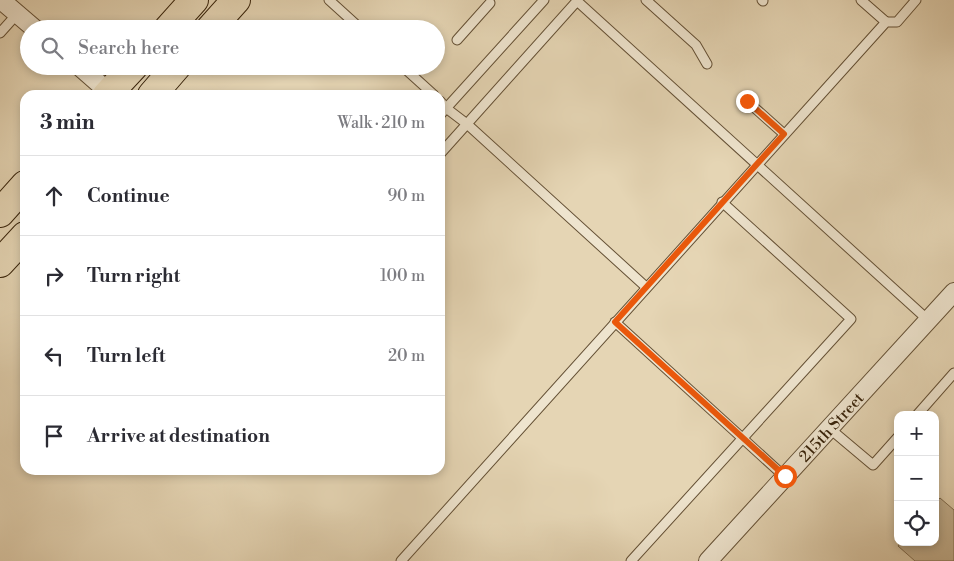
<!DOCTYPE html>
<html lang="en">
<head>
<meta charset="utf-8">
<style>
	body { margin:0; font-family:"Libre Bodoni",serif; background:#f7f7f7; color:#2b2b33 }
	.controls { position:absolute; right:15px; bottom:15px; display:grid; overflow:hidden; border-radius:10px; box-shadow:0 2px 8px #0003 }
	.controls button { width:45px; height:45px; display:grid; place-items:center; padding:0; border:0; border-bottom:1px solid #e1e1e2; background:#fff; color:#2b2b33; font:25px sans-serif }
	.stop { position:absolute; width:15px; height:15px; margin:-11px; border:4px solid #ea580c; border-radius:50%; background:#fff }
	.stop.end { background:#ea580c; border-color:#fff; box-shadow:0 1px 5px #0008 }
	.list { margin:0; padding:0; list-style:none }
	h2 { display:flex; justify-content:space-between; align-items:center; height:65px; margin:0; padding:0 20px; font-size:21px }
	h2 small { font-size:16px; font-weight:400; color:#7c7c81 }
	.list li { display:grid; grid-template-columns:32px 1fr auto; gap:15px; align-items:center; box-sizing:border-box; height:80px; padding:0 20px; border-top:1px solid #e1e1e2 }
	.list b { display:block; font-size:19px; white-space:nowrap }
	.list em { font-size:16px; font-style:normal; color:#7c7c81 }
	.icon { flex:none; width:28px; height:28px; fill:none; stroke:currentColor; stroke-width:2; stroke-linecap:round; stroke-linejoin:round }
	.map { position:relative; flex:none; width:954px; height:561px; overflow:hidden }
	.search { position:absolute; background:#fff; box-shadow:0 2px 8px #0003; left:20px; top:20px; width:425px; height:55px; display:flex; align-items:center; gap:12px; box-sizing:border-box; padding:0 18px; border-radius:28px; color:#7c7c81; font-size:19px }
	.panel { position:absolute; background:#fff; box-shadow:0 2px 8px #0003; left:20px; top:90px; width:425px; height:385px; border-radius:15px }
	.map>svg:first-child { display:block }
</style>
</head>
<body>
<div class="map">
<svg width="954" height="561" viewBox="0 0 954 561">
	<rect width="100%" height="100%" fill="#e5d5b4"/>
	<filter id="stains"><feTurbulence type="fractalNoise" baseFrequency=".004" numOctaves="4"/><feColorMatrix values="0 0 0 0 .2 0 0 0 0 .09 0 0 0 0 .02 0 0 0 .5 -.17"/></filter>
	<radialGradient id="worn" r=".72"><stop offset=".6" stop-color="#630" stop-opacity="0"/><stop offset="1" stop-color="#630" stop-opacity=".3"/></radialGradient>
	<path fill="#c8b797" stroke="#806e51" d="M940,498l14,12v51h-39l-17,-15 3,-4h34v-39z"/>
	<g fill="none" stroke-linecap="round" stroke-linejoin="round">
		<defs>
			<g id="lane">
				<path d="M329,0l32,29"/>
				<path d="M646,0l50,45 11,19"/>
				<path d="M762,0l1,1"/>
				<path d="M861,0l25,22"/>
				<path d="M0,33l17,-19"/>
				<path d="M457,40l33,-37"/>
				<path d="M402,66l32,29"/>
				<path d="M440,101l6,7 21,16 179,163"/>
				<path d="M747,101l37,33"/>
				<path d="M440,115l104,-115"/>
				<path d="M440,154l137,-153 351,319"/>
				<path d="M615,322l170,155"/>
				<path d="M917,415l37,-42"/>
				<path d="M829,428l44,37 25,-28"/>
				<path d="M401,561l485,-539h11l19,-22"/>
				<path d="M631,561l220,-242 -129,-117"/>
			</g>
			<g id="street">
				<path d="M1,0l34,29"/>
				<path d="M79,66l33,29"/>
				<path id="s1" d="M708,561l246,-269"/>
			</g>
			<g id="primary">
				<path d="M168,29l26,-29"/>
				<path d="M210,29l26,-29"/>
				<path d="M107,95l27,-29"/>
				<path d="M152,95l25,-29"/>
				<path d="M0,213l25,-28"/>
				<path d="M0,263l25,-27"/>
			</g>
		</defs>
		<use href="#lane" stroke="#645035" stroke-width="11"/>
		<use href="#street" stroke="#645035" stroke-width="20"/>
		<use href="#primary" stroke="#39240b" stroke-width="30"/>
		<use href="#lane" stroke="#eee4ce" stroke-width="9"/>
		<use href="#street" stroke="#eee4ce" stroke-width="18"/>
		<use href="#primary" stroke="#e5d5b4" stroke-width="28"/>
	</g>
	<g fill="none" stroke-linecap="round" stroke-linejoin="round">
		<path stroke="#ea580c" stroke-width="6" d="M747,101l37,33 -169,188 170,154"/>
	</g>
	<g text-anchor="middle" stroke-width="4" stroke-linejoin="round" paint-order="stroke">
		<g font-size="16" fill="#39240b" stroke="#eee4ce">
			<text dy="6" stroke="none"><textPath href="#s1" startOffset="182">215th Street</textPath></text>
		</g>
	</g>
	<rect width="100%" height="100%" filter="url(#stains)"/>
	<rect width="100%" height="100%" fill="url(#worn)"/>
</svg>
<div class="controls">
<button>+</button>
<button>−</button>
<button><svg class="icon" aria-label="locate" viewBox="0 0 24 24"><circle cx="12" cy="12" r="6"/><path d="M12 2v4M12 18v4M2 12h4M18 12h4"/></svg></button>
</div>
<div class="stop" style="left:785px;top:476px"></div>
<div class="stop end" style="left:747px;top:101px"></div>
<div class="search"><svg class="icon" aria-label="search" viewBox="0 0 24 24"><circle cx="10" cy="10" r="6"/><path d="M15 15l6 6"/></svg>Search here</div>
<section class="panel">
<h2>3 min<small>Walk · 210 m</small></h2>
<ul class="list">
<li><svg class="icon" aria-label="ahead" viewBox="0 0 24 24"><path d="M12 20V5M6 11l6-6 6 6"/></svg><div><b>Continue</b></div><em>90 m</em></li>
<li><svg class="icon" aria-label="right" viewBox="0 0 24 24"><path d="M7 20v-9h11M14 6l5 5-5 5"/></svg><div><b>Turn right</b></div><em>100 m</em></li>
<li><svg class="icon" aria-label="left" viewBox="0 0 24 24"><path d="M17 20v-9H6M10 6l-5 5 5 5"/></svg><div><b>Turn left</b></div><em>20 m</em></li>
<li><svg class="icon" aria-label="arrive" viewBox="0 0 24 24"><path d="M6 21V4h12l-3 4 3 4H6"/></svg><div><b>Arrive at destination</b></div></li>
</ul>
</section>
</div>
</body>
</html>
